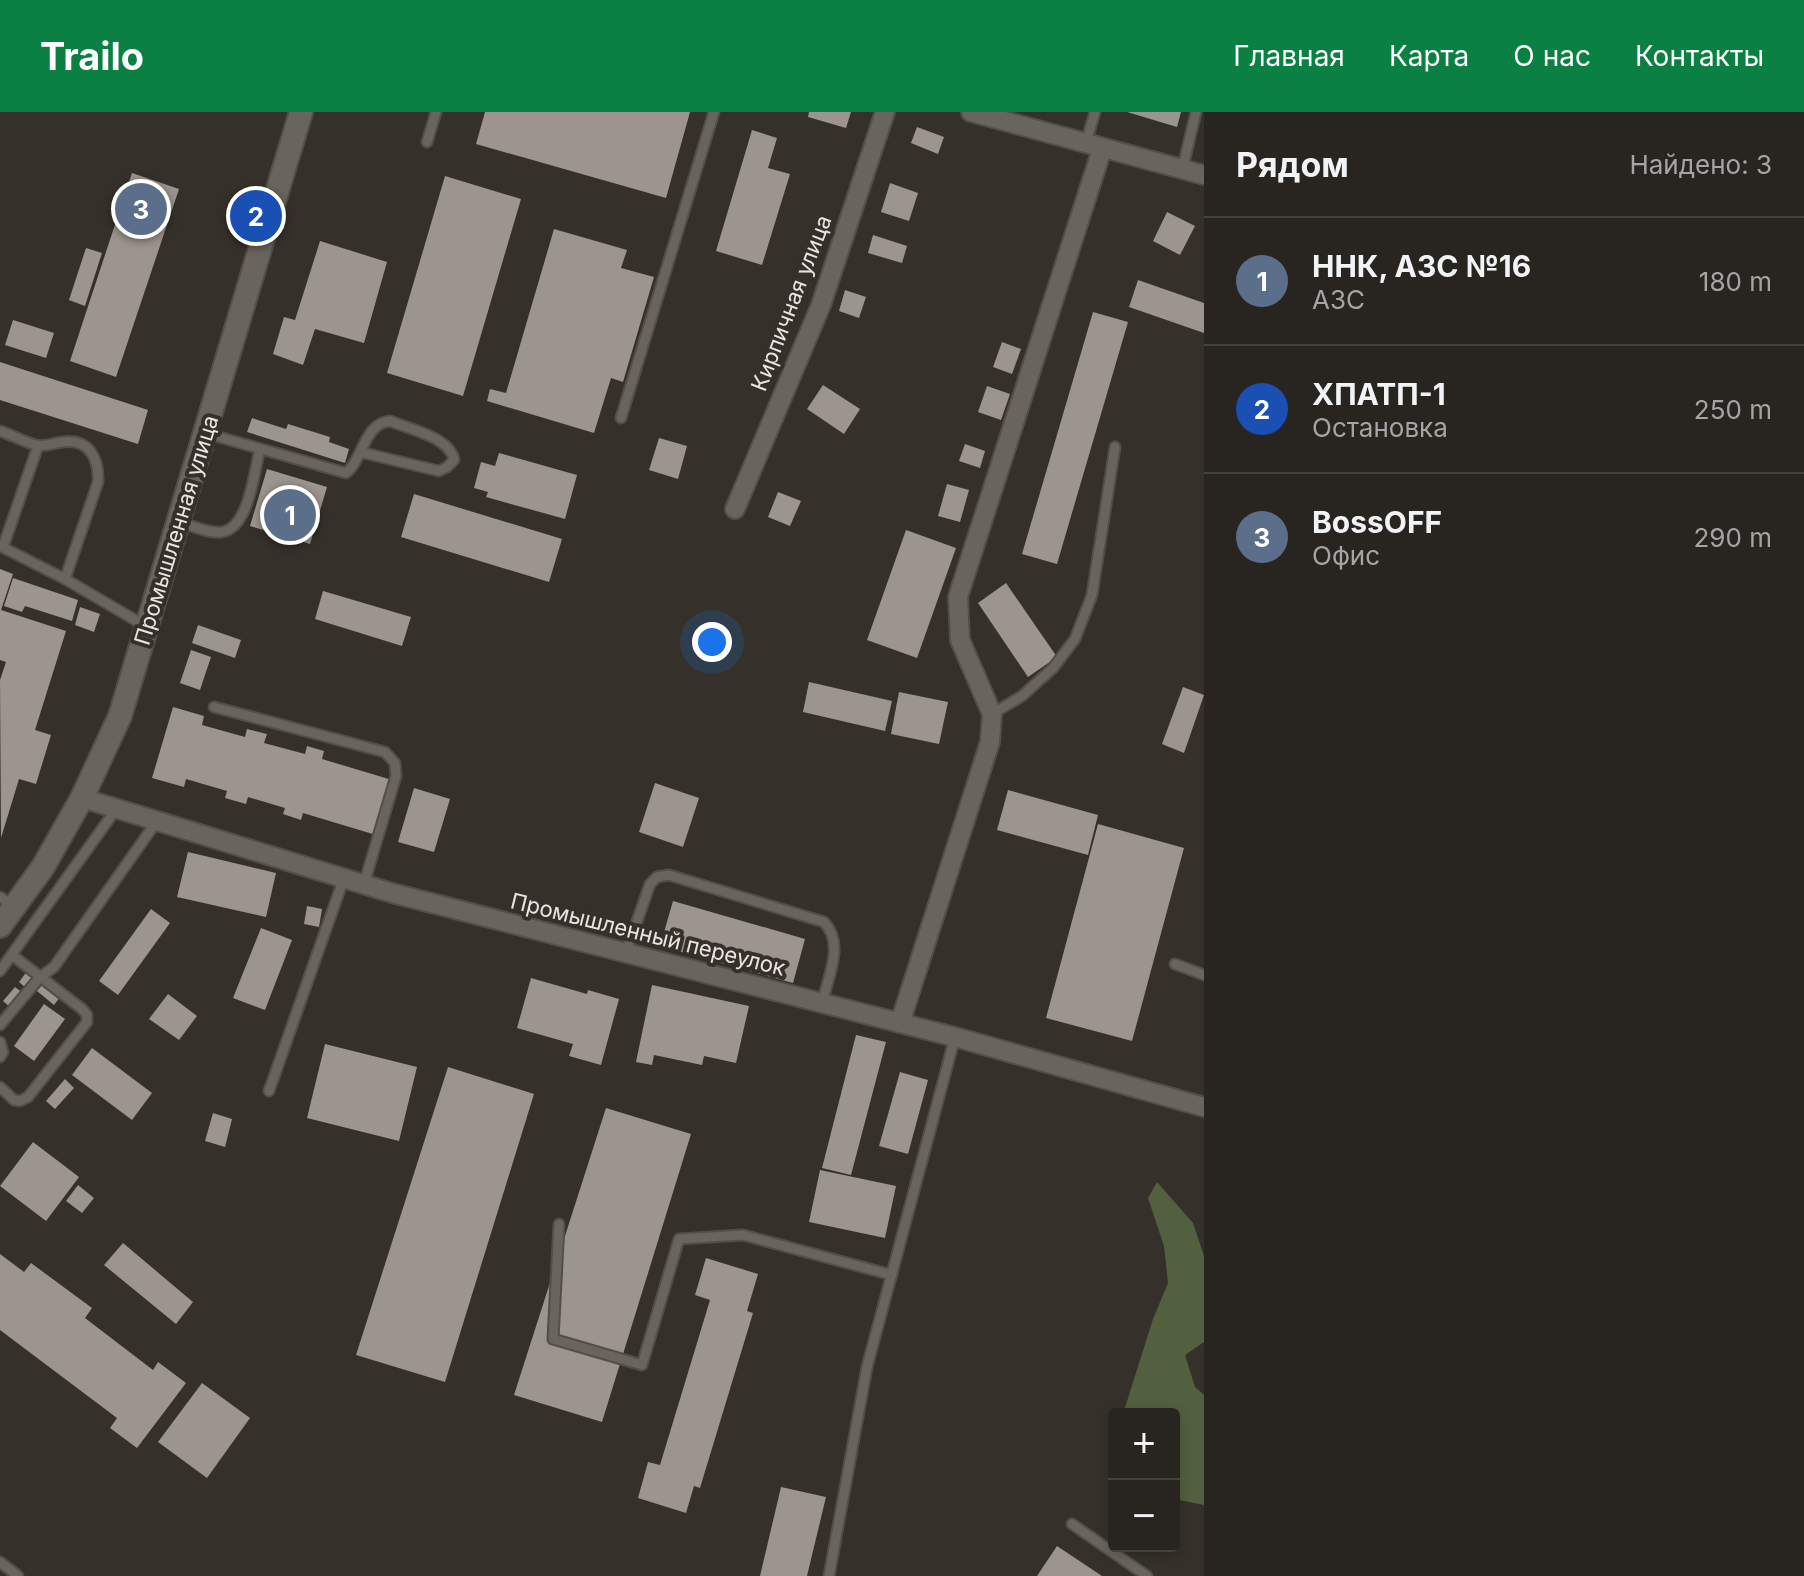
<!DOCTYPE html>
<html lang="ru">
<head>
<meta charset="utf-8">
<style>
	body { margin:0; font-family:Inter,sans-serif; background:#34312d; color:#f1f3f6 }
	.controls { position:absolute; right:24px; bottom:24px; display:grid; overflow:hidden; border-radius:8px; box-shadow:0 4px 12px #0003 }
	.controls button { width:72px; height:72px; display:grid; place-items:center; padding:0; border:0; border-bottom:2px solid #44423e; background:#282520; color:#f1f3f6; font:40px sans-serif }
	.you { position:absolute; left:712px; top:530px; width:28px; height:28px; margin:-20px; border:6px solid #fff; border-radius:50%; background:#1a73e8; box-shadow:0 0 0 12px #1a73e833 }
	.badge { display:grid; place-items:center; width:52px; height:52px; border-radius:50%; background:#0b8043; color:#fff; font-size:26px; font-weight:700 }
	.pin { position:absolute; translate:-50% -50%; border:4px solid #fff; box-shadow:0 2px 8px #0006 }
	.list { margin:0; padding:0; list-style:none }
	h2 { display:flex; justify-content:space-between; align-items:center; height:104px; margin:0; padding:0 32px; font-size:34px }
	h2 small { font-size:26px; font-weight:400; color:#a5a5a5 }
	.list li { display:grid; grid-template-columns:52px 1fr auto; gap:24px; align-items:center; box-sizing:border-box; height:128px; padding:0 32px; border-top:2px solid #44423e }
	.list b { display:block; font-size:30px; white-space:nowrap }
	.list p { margin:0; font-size:26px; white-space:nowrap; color:#a5a5a5 }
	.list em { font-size:26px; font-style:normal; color:#a5a5a5 }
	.map { position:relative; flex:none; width:1204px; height:1464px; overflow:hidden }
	header { display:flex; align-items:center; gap:48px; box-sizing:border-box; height:112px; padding:0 40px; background:#0b8043; color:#fff }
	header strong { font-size:38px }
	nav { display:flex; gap:44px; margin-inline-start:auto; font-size:28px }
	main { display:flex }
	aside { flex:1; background:#282520 }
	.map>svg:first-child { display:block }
</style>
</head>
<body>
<header>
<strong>Trailo</strong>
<nav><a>Главная</a><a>Карта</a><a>О нас</a><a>Контакты</a></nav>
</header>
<main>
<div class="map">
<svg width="1204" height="1464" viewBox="0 0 1204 1464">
	<rect width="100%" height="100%" fill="#35312a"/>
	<path fill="#52603f" d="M1157,1070l36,41 11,33v86l-19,13 10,32 9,8v110l-30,-6v-85h-51l30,-95 15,-36 -4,-37 -16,-48z"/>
	<g fill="#9c948e">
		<path d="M485,0h205l-24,86 -190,-54z"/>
		<path d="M809,0h42l-5,16 -38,-11z"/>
		<path d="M1127,0h54l-4,15z"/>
		<path d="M917,15l27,10 -6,17 -27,-11z"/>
		<path d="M752,18l25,8 -9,30 22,6 -28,91 -46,-14z"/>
		<path d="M132,61l47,16 -63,188 -46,-16z"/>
		<path d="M445,64l76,23 -58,197 -76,-23z"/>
		<path d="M890,71l28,10 -9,28 -28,-9z"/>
		<path d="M1167,100l28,14 -15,29 -27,-14z"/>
		<path d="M554,117l73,21 -6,18 33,9 -31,105 -12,-4 -17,55 -107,-32 3,-12 16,4z"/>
		<path d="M873,123l34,11 -5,17 -34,-10z"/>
		<path d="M320,129l67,21 -23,81 -49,-14 -12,36 -30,-11 11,-37 11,3z"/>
		<path d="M86,136l16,5 -17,53 -16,-6z"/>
		<path d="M1138,168l66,23v30l-75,-26z"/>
		<path d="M845,178l21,7 -7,21 -20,-7z"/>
		<path d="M1093,200l35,10 -71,242 -35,-10z"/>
		<path d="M13,208l41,13 -8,25 -41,-13z"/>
		<path d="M1002,230l19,7 -9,25 -19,-7z"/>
		<path d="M0,250l148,48 -10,34 -138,-44z"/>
		<path d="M823,273l37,24 -16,25 -37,-25z"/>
		<path d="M987,274l23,8 -9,26 -23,-8z"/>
		<path d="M252,306l34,11 2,-5 42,13 -1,5 20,7 -4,14 -98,-31z"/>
		<path d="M659,326l28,8 -9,33 -29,-9z"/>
		<path d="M965,332l20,7 -5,17 -21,-7z"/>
		<path d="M499,341l78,22 -12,44 -79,-22 2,-5 -14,-4 7,-26 14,4z"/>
		<path d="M267,357l60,18 -17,57 -60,-18z"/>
		<path d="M947,372l22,6 -9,32 -22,-6z"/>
		<path d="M778,380l23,9 -11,25 -22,-9z"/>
		<path d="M414,382l148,45 -13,43 -148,-45z"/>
		<path d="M906,418l50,18 -39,110 -50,-18z"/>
		<path d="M0,457l13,5 -12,36 65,21 -31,99 16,5 -15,49 -17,-5 -18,59 -1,-158 6,-18 -6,-2z"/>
		<path d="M13,466l65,22 -6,21 -47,-15 -3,6 -18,-6z"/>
		<path d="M1006,471l51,74 -29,20 -50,-74z"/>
		<path d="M323,479l88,26 -9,29 -87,-27z"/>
		<path d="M80,495l20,7 -6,18 -19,-7z"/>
		<path d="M198,513l43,15 -6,18 -43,-15z"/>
		<path d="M191,538l20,7 -11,33 -20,-7z"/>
		<path d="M809,570l83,19 -7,30 -82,-19z"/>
		<path d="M1183,575l21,8 -20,58 -22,-9z"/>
		<path d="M899,580l49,10 -9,42 -48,-10z"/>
		<path d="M173,595l31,9 -2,9 43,12 2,-8 20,5 -3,9 41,11 2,-8 17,5 -2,8 70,21 -16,55 -73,-22 -2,7 -18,-6 2,-6 -37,-11 -2,7 -21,-6 2,-7 -41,-12 -2,8 -32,-9z"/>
		<path d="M655,671l44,15 -16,49 -44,-15z"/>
		<path d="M414,676l36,11 -16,53 -36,-10z"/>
		<path d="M1008,678l90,25 -10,40 -91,-25z"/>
		<path d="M1098,712l86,24 -52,193 -86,-23z"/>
		<path d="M188,740l88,21 -10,44 -89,-20z"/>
		<path d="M673,789l132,38 -12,44 -133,-37z"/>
		<path d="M307,794l15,3 -3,18 -15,-3z"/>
		<path d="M151,797l19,14 -52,72 -19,-14z"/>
		<path d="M261,816l31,12 -27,70 -32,-12z"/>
		<path d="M28,858l8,6 -10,12 -7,-6z"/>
		<path d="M531,866l56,16 1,-4 31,9 -18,66 -32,-9 4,-12 -56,-16z"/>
		<path d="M44,871l16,14 -6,8 -17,-14z"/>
		<path d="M652,873l97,21 -13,57 -32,-7 -2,9 -48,-10 -2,10 -16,-3z"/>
		<path d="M15,875l8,6 -12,15 -8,-7z"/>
		<path d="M168,882l29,22 -18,24 -30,-21z"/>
		<path d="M44,892l21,15 -31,42 -20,-15z"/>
		<path d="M856,923l30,7 -35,133 -29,-7z"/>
		<path d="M325,932l92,23 -18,74 -92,-23z"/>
		<path d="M92,936l60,45 -20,27 -60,-45z"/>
		<path d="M448,955l86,27 -89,288 -89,-27z"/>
		<path d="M900,960l28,8 -20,74 -29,-8z"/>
		<path d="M65,967l9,9 -19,21 -9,-8z"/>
		<path d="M606,996l85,26 -89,288 -88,-27z"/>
		<path d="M213,1001l19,6 -7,28 -20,-6z"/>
		<path d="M33,1030l46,35 -33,44 -46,-35z"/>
		<path d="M820,1058l76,16 -11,52 -76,-16z"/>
		<path d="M78,1073l16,13 -12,15 -16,-12z"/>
		<path d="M123,1131l70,59 -17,22 -72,-59z"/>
		<path d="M0,1142l24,18 7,-9 61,45 -7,10 68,52 5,-8 28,21 -49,65 -27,-20 7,-10 -117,-88z"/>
		<path d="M706,1146l52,16 -11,37 6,2 -53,175 -6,-2 -8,27 -48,-15 10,-36 12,3 50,-165 -15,-5z"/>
		<path d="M202,1271l48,35 -43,60 -49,-36z"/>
		<path d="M781,1375l45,10 -19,79h-47z"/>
		<path d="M1057,1434l45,30h-65z"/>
	</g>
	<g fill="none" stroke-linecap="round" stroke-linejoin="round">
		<defs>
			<g id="service">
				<path d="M427,30l9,-30"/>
				<path d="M1086,31l9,-31"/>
				<path d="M1182,59l14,-59"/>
				<path d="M621,306l93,-306"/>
				<path d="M0,319c12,4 24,11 36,14 9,2 18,-2 26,-3 27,-4 37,16 36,40l-33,97"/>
				<path d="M205,321l141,40c17,-13 18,-50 44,-52 19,8 60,16 64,39l-7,7 -8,4 -79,-19"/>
				<path d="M178,410c13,3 31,12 44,10 27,-4 32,-60 38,-83"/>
				<path d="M0,434l65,33 82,48"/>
				<path d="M3,435l35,-101"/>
				<path d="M214,595l171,45 10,11 1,13 -32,108"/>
				<path d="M992,602l30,-18 31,-28 22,-29 17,-44 23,-148"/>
				<path d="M0,785l14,9"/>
				<path d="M626,841l24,-69 7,-7 12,-2 155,47c21,22 4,55 -2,81"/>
				<path d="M1175,852l29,11"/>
				<path d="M0,859l117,-163"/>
				<path d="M0,913l40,-48 14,-10 103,-146"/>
				<path d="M0,930l3,10 -3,5"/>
				<path d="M0,975l14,13 6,1 8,-4 59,-75v-7l-5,-6 -70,-54"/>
				<path d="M269,979l75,-213"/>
				<path d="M559,1112l-6,115 89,26 37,-126 64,-4 149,40"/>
				<path d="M1072,1412l75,52"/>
				<path d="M0,1450l18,14"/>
				<path d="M829,1464l38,-209 88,-330"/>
			</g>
			<g id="minor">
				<path d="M971,0l233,63"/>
				<path d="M735,397l86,-204 64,-193"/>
				<path d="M82,686l310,95 563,144 249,70"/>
				<path d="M900,911l90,-281 2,-28 -32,-74 -2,-43 144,-448"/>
			</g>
			<path id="tertiary" d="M0,814l43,-59 39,-69 38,-82 181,-604"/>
		</defs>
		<use href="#service" stroke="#524e48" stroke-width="13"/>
		<use href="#minor" stroke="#524e48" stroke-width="22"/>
		<use href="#tertiary" stroke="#524e48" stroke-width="26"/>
		<use href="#service" stroke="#69655d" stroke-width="9"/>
		<use href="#minor" stroke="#69655d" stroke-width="18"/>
		<use href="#tertiary" stroke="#69655d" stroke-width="22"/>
	</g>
	<g text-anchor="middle" stroke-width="8" stroke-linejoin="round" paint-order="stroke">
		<g font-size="22" fill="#e9e6e2" stroke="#35312a">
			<text transform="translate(791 191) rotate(-69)" y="8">Кирпичная улица</text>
			<text transform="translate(176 418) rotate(-73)" y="8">Промышленная улица</text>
			<text transform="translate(648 822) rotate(14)" y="8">Промышленный переулок</text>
		</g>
	</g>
</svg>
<div class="controls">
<button>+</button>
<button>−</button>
</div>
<div class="you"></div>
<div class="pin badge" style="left:290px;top:403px;background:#5c6f8a">1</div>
<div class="pin badge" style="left:256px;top:104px;background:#1a4fb4">2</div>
<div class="pin badge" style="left:141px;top:97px;background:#5c6f8a">3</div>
</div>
<aside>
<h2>Рядом<small>Найдено: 3</small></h2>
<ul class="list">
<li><span class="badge" style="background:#5c6f8a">1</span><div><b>ННК, АЗС №16</b><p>АЗС</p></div><em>180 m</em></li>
<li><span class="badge" style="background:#1a4fb4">2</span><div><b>ХПАТП-1</b><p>Остановка</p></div><em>250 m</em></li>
<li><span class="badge" style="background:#5c6f8a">3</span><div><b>BossOFF</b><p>Офис</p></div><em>290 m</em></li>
</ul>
</aside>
</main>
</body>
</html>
